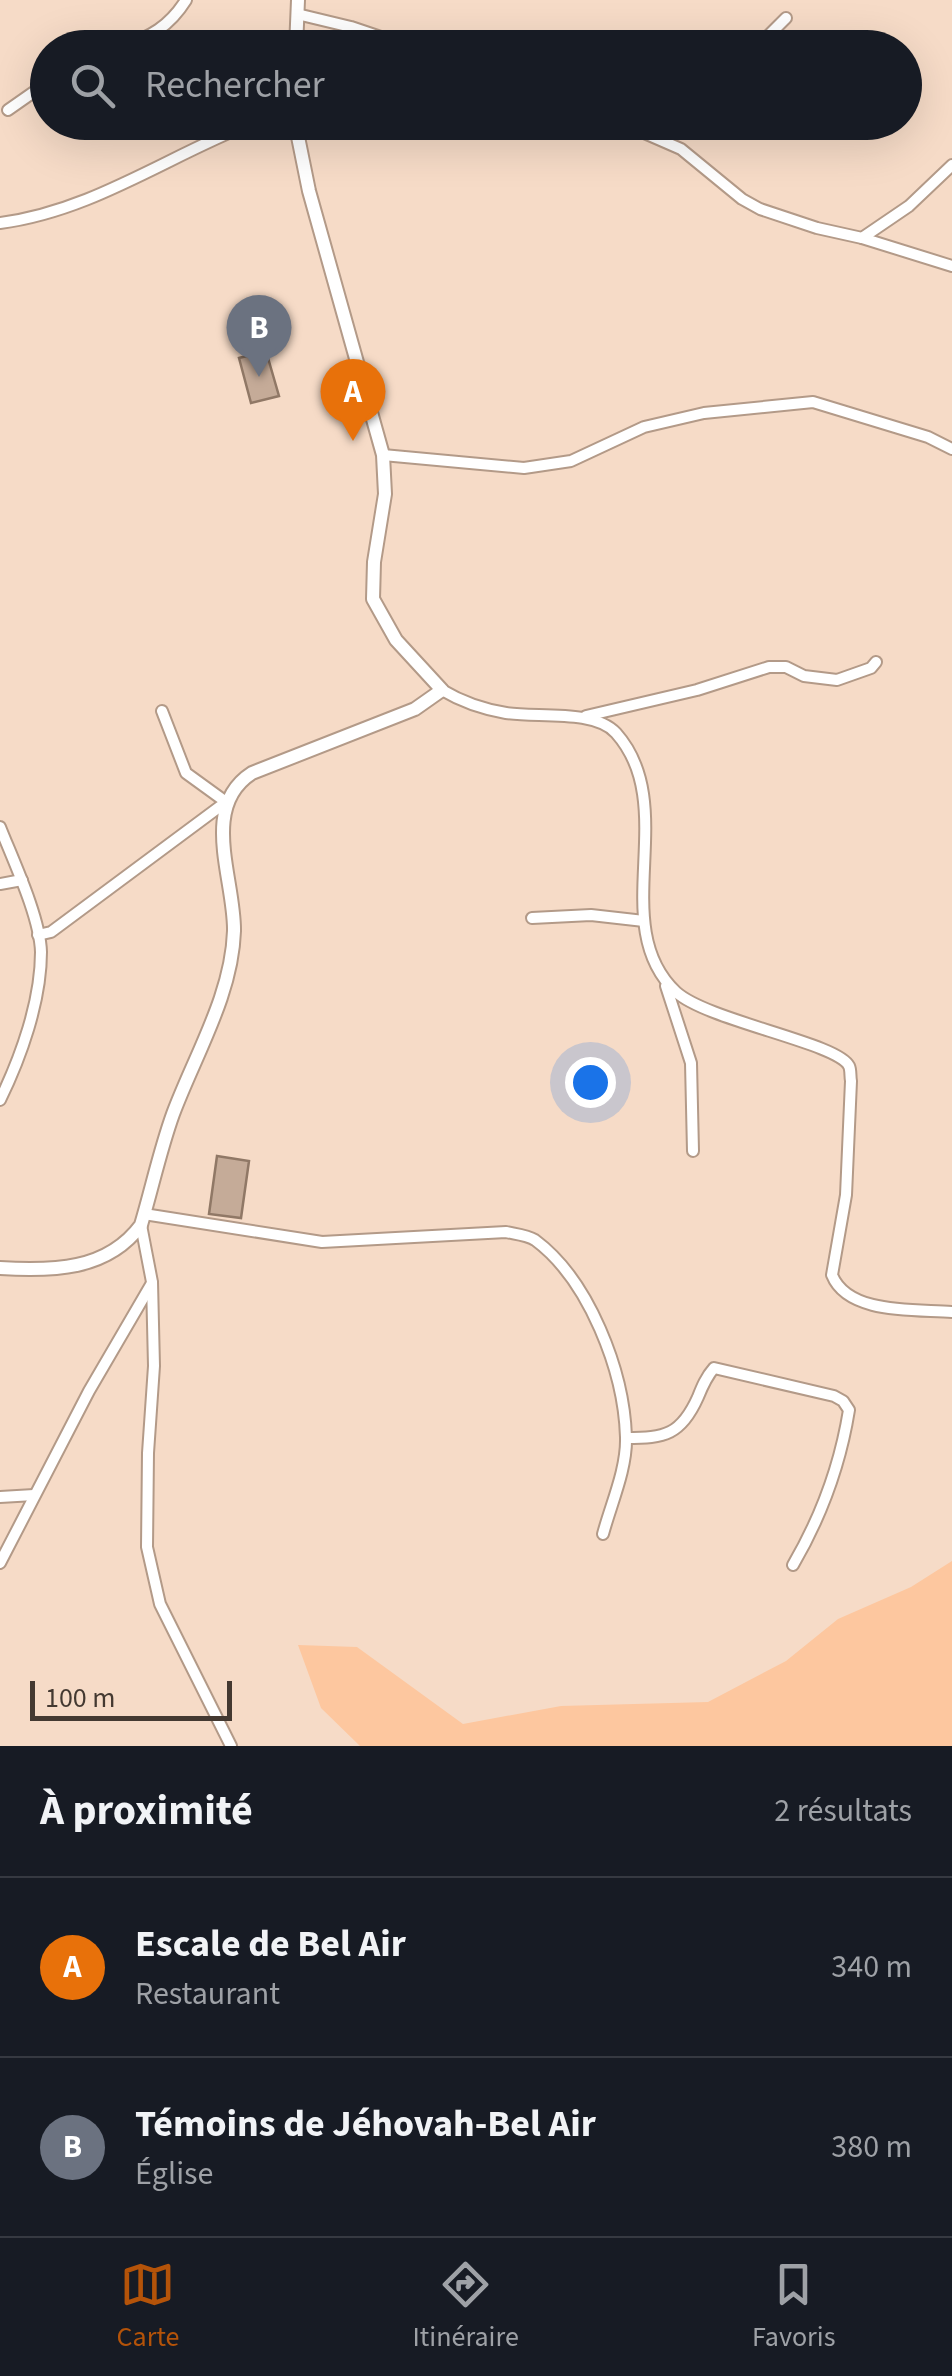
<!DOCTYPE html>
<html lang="fr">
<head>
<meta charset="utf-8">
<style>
	body { margin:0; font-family:"Source Sans 3",sans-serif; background:#20242c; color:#f1f3f6 }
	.scale { position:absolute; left:30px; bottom:25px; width:202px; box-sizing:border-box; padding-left:10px; border:5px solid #443931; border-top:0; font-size:28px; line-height:35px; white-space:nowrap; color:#443931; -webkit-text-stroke:8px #f6dbc7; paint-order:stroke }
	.you { position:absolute; left:590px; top:1082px; width:35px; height:35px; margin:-25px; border:8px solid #fff; border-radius:50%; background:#1a73e8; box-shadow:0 0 0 15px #1a73e833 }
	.badge { display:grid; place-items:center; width:65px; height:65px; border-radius:50%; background:#b45309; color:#fff; font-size:32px; font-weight:700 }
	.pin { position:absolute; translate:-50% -82px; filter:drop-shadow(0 2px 5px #0008) }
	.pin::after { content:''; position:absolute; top:52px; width:35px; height:30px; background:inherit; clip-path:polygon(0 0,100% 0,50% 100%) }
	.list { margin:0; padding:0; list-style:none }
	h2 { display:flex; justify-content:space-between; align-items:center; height:130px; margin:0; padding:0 40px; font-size:42px }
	h2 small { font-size:32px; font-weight:400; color:#9ea1a6 }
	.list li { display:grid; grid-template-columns:65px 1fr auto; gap:30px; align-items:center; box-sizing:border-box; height:180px; padding:0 40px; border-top:2px solid #363941 }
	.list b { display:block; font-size:38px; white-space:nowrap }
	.list p { margin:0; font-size:32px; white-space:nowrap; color:#9ea1a6 }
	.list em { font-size:32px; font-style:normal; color:#9ea1a6 }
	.icon { flex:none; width:55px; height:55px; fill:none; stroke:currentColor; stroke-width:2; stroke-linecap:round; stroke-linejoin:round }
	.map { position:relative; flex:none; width:952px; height:1746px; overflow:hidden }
	.search { position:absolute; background:#171b24; box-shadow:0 10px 40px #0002; left:30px; right:30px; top:30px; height:110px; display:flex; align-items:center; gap:25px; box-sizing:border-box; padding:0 35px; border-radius:55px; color:#9ea1a6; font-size:38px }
	.sheet { height:490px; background:#171b24 }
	nav { display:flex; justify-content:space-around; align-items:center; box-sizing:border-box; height:140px; border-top:2px solid #363941; background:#171b24; font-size:28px; color:#9ea1a6 }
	nav a { display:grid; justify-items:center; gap:5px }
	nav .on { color:#b45309 }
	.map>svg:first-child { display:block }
</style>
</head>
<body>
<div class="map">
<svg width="952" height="1746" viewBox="0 0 952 1746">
	<rect width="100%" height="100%" fill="#f6dbc7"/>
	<path fill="#fdc79f" d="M952,1561v185h-592l-39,-38 -23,-63 59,2 106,77 98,-18 147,-4 78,-41 52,-42 73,-32z"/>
	<g fill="#c5ab98" stroke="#907866" stroke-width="2.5">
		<path d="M266,351l13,45 -28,7 -12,-45z"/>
		<path d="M217,1156l32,5 -8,57 -32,-4z"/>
	</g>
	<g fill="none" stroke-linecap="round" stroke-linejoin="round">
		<defs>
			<g id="minor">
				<path d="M297,14l54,13 62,21"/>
				<path d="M121,48c30,-12 48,-21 65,-48"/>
				<path d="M756,48l30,-30"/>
				<path d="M8,110l40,-28"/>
				<path d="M619,122l62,27 61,50 18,10 57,19 45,10 47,-32 43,-41"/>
				<path d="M0,223c93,-12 169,-68 255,-101"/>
				<path d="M862,238l90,28"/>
				<path d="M383,455l141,13 47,-7 73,-34 60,-14 109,-11 115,35 24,12"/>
				<path d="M442,690c20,12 40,19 64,23 30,5 88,-4 110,20 66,74 -11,192 60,259 32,29 162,51 173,74 2,4 1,10 2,15l-5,114 -14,80c16,40 84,34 120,37"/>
				<path d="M586,716l111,-26 72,-23h17l18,9 33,4 34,-12 5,-6"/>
				<path d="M0,827c13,33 40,90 41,125 0,49 -20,105 -41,148"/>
				<path d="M0,884l22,-4"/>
				<path d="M532,918l59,-3 53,6"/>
				<path d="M38,935l13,-3 175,-130 -40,-29 -24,-62"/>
				<path d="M666,986l25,77 2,88"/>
				<path d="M144,1214l178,28 184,-10c9,2 21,3 29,8 54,40 89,131 91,197 1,32 -15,67 -23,97"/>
				<path d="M141,1225l11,57 2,84 -6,87 -1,94 13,57 71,142"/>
				<path d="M626,1438c39,0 55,-3 72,-41 4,-10 8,-20 16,-29l120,28 9,5 6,9c-9,56 -28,107 -56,155"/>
				<path d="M0,1497l34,-2"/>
				<path d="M0,1563l89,-172 63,-108"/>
			</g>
			<g id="tertiary">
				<path d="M296,48l2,-48"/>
				<path d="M0,1268c52,3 107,3 141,-43 11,-37 19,-75 32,-111 22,-59 59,-119 61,-183 1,-51 -35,-124 18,-158l163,-64 27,-19 -46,-50 -23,-41 1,-37 11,-68 -2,-39 -74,-264 -14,-69"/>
			</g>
		</defs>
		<use href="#minor" stroke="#b39a88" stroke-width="14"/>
		<use href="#tertiary" stroke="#b39a88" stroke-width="16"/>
		<use href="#minor" stroke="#fff" stroke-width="10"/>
		<use href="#tertiary" stroke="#fff" stroke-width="12"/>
	</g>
</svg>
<div class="scale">100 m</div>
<div class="you"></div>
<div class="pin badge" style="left:353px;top:441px;background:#e8710a">A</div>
<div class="pin badge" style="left:259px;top:377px;background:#6b7280">B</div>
<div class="search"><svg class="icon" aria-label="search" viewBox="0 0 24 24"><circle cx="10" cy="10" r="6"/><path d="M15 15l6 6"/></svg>Rechercher</div>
</div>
<section class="sheet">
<h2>À proximité<small>2 résultats</small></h2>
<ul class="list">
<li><span class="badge" style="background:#e8710a">A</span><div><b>Escale de Bel Air</b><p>Restaurant</p></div><em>340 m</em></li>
<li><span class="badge" style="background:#6b7280">B</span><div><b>Témoins de Jéhovah-Bel Air</b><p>Église</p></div><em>380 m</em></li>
</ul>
</section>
<nav>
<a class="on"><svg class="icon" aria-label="map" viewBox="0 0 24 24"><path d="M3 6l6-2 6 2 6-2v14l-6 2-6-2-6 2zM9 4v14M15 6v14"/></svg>Carte</a>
<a><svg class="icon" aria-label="directions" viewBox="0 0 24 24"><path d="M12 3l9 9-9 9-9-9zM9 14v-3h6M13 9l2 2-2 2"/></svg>Itinéraire</a>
<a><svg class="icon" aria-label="saved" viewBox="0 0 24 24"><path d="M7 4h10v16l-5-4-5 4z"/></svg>Favoris</a>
</nav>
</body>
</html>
